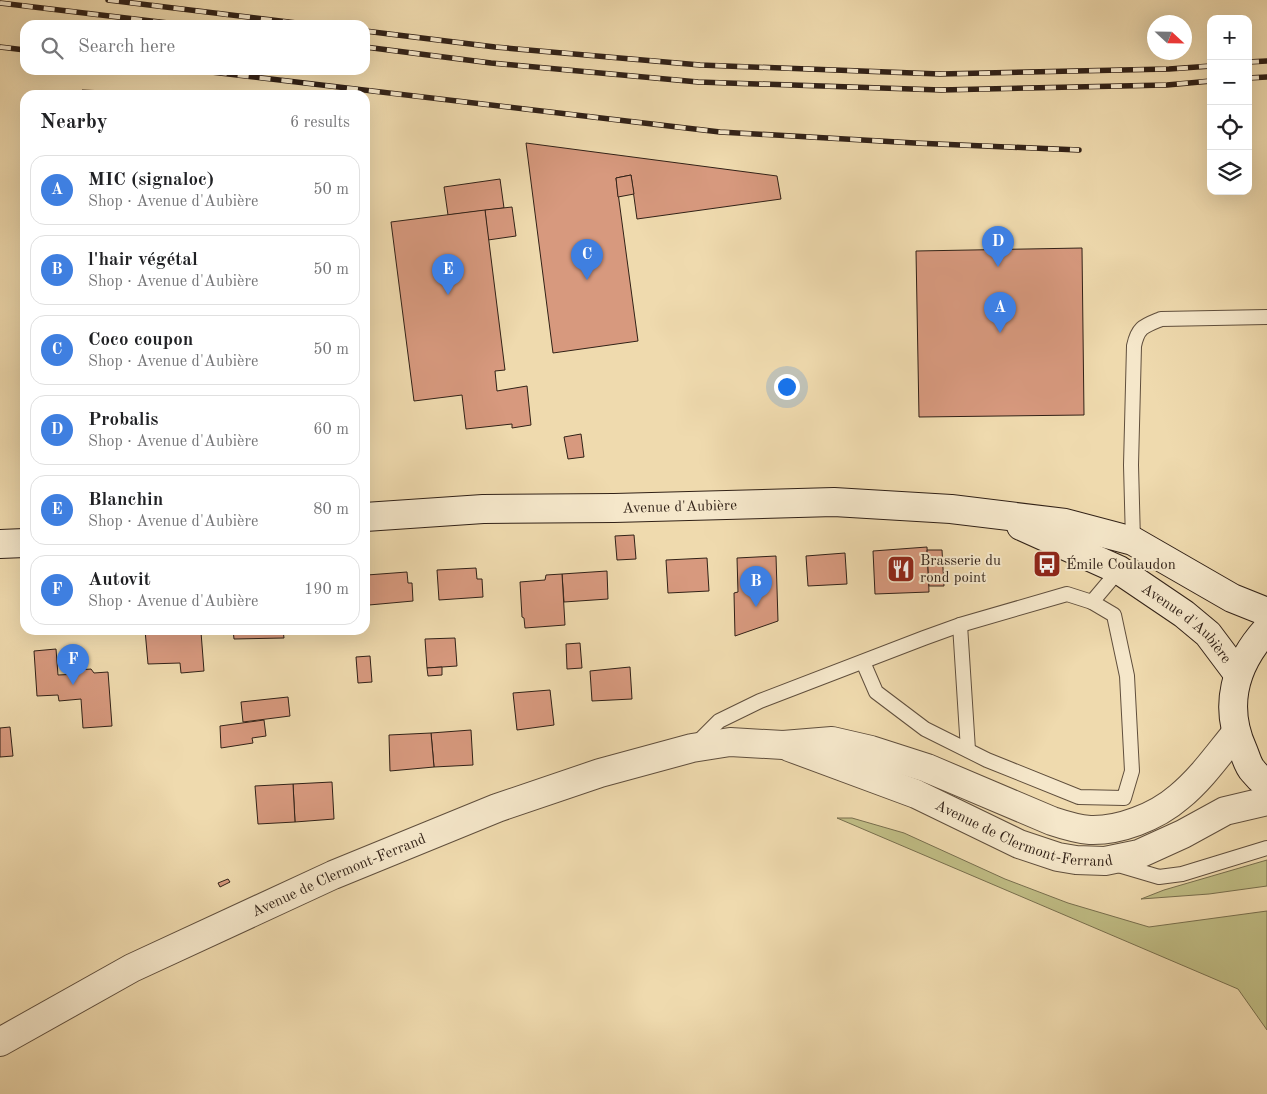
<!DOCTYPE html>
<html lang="en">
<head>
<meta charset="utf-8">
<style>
	body { margin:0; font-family:"Old Standard TT",serif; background:#f2f2f2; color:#202124 }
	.controls { position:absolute; right:15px; top:15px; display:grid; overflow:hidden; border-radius:10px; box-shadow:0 5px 20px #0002 }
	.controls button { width:45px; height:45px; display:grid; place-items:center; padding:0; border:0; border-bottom:1px solid #e0e0e0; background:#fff; color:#202124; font:25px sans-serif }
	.compass { position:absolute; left:1147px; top:15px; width:45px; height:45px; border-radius:50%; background:#fff; box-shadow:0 5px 20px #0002; rotate:112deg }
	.you { position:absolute; left:786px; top:386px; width:18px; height:18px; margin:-12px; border:4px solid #fff; border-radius:50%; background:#1a73e8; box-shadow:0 0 0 8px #1a73e833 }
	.badge { display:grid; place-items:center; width:32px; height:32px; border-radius:50%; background:#7c3aed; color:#fff; font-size:16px; font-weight:700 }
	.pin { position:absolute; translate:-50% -41px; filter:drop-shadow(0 1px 2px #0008) }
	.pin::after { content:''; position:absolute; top:26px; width:18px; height:15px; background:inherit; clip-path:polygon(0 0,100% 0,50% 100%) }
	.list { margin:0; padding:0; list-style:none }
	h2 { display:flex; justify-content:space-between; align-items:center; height:65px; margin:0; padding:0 20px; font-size:21px }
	h2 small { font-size:16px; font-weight:400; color:#757577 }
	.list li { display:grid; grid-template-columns:32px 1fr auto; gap:15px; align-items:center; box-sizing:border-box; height:70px; margin:0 10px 10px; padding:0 10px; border:1px solid #e0e0e0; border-radius:15px }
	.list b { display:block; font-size:19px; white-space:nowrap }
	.list p { margin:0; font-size:16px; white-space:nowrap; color:#757577 }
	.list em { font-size:16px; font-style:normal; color:#757577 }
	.icon { flex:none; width:28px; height:28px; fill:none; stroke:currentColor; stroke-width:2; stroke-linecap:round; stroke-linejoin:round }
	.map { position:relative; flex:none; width:1267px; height:1094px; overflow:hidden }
	.search { position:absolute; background:#fff; box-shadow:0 5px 20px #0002; left:20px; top:20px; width:350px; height:55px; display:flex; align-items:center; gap:12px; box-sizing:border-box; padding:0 18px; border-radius:15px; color:#757577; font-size:19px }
	.panel { position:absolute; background:#fff; box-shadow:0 5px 20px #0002; left:20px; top:90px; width:350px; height:545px; border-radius:15px }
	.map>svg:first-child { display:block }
</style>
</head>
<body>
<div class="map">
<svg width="1267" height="1094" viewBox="0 0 1267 1094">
	<rect width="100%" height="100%" fill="#efdaae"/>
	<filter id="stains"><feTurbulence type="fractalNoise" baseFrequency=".004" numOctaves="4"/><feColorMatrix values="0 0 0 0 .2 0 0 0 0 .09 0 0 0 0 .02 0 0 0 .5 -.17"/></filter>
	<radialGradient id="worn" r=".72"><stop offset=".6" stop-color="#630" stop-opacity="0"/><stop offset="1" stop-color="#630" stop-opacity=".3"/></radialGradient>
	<g fill="#c0bd85" stroke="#786f4e">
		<path d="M837,818h15l52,15 101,46 63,24 81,24 118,-16v119l-29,-41z"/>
		<path d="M1267,860v26l-58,8 -68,5 23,-9z"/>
	</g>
	<g fill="#d7997e" stroke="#312117">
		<path d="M82,90l50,2 1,3h-50z"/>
		<path d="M526,143l251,33 4,23 -144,20 -6,-44 -15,3 22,163 -85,12z"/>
		<path d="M631,175l3,19 -16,3 -2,-19z"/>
		<path d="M500,179l4,29 -56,7 -4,-28z"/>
		<path d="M512,207l4,29 -28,4 -3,-30z"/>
		<path d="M485,210l20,160 -10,1 2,20 30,-5 4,39 -19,3v-4l-46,5 -4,-34 -48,6 -23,-179z"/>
		<path d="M1082,248l2,167 -165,2 -3,-166z"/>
		<path d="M581,434l3,23 -16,2 -4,-22z"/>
		<path d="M634,535l2,24 -19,1 -2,-24z"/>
		<path d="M927,547l2,45 -54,2 -2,-43z"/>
		<path d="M927,550h15l2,36h-15z"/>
		<path d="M845,553l2,31 -39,2 -2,-30z"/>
		<path d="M776,556l2,65 -43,15 -1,-43 4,-1 -1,-34z"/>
		<path d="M707,558l2,33 -41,2 -2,-33z"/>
		<path d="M476,568l1,11h5l1,18 -44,3 -2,-30z"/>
		<path d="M607,571l1,28 -44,3 -2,-28z"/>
		<path d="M407,572l1,11h4l1,18 -44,4 -2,-30z"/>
		<path d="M562,574l3,51 -40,3 -1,-10 -2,-1 -2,-35 25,-2 1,-5z"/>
		<path d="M145,630h22v4l34,-2 3,39 -23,2 -1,-10 -32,1z"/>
		<path d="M167,630h15v3l-15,1z"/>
		<path d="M233,630h50l1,8 -50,1z"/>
		<path d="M455,638l2,28 -30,2 -2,-29z"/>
		<path d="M580,643l2,25 -15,1 -1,-25z"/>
		<path d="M56,649l2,26 21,-1v-4l12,-1 3,4 14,-1 4,54 -29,2 -2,-29 -22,2 -1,-6 -21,1 -3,-45z"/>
		<path d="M370,656l2,26 -14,1 -2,-26z"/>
		<path d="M442,667v8l-14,1 -1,-8z"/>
		<path d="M630,667l2,32 -40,2 -2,-30z"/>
		<path d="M550,690l4,35 -37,5 -4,-37z"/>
		<path d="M288,697l2,19 -47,6 -2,-20z"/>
		<path d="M264,720l2,16 -14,2 1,5 -32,5 -1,-22z"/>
		<path d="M10,727l3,29 -13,1v-29z"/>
		<path d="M471,730l2,35 -39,2 -3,-34z"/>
		<path d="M431,733l3,34 -44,4 -1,-36z"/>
		<path d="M332,782l2,37 -39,3 -2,-38z"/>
		<path d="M293,784l2,38 -37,2 -3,-38z"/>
		<path d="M228,879l2,3 -10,5 -2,-4z"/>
	</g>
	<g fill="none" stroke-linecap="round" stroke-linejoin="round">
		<defs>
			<g id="service">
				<path d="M1133,541l-2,-76 3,-119c4,-19 10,-20 27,-27l106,-2"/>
				<path d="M960,625l8,125"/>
				<path d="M863,662l13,30 49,37 62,31 92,37 45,1 8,-27 -5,-95 -13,-61 -22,-13"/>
				<path d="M696,744l23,-23 41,-20 164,-63 36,-13 107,-31 25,8 27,-32"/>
				<path d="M1115,864l44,13 23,-3 85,-26"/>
			</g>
			<g id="tertiary">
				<path id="s1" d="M789,747l127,47 103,50 39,13 18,3 29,1 34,-7 44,-20 42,-23 42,-10"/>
				<path id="s2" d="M0,1042l132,-74 201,-93 164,-67 103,-35 92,-25 38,-6 53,3 49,-4 39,9 56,18 125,53c12,4 24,8 38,9 29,1 66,-13 89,-33 22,-18 38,-41 56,-63"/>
			</g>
			<g id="secondary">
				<path id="s3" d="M365,517l118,-8 131,-1 220,-6 117,7 114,14 68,18 99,57 35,14"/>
				<path id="s4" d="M1021,526l98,44 65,44 24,20 30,40"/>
				<path d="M0,544l25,-1"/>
				<path d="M1267,629c-32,35 -44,77 -24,121 3,7 5,16 10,21 4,5 9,10 14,14"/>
			</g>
		</defs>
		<use href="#service" stroke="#604f3d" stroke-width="16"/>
		<use href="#tertiary" stroke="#604f3d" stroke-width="30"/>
		<use href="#secondary" stroke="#312117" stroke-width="30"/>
		<use href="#service" stroke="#f5e7ca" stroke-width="14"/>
		<use href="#tertiary" stroke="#f5e7ca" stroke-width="28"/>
		<use href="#secondary" stroke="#f5e7ca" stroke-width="28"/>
		<defs>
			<g id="rail">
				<path d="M108,0l205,25"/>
				<path d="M0,3l185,22"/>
				<path d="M365,31l130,16 205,18 240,9 229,-5 42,-3"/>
				<path d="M0,47l25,3"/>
				<path d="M365,47l126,16 207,19 243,8 226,-5 44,-4"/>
				<path d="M1248,62l19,-1"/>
				<path d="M194,70l526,62 195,11 164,7"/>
				<path d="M1248,78l19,-1"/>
			</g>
		</defs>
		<use href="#rail" stroke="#312117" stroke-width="5.5"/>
		<use href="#rail" stroke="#f5e7ca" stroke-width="4" stroke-dasharray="11" stroke-linecap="butt"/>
	</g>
	<defs>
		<symbol id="bus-square" viewBox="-11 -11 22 22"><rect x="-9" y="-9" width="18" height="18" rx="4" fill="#8f2418" stroke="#f5e7ca"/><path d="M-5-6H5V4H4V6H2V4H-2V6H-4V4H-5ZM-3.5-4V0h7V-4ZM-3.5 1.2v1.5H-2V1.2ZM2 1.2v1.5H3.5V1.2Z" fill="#fff"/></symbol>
		<symbol id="restaurant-square" viewBox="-11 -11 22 22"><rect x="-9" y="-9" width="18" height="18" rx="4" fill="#8f2418" stroke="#f5e7ca"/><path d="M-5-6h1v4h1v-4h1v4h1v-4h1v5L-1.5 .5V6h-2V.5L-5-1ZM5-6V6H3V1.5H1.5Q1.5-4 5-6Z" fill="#fff"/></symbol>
	</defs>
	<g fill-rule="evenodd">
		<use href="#bus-square" x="1031" y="548" width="32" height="32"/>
		<use href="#restaurant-square" x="885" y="553" width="32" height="32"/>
	</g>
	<g text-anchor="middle" stroke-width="4" stroke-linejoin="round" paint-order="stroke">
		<g font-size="15" fill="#312117" stroke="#f5e7ca">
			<text dy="5" stroke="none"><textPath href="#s3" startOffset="315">Avenue d'Aubière</textPath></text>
			<text dy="5" stroke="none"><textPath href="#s4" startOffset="194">Avenue d'Aubière</textPath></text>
			<text dy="5" stroke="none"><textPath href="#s1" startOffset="252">Avenue de Clermont-Ferrand</textPath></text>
			<text dy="5" stroke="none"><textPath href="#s2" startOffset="378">Avenue de Clermont-Ferrand</textPath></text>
		</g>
		<g font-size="15" fill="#312117" stroke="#f5e7ca" text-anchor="start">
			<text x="920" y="565">Brasserie du<tspan x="920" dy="17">rond point</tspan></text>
			<text x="1066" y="569">Émile Coulaudon</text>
		</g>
	</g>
	<rect width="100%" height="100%" filter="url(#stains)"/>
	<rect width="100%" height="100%" fill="url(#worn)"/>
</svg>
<div class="controls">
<button>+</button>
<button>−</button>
<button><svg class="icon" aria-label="locate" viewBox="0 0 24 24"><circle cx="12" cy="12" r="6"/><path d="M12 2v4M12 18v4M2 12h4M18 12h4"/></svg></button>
<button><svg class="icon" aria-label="layers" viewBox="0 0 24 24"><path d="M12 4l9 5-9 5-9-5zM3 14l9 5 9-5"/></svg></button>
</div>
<svg class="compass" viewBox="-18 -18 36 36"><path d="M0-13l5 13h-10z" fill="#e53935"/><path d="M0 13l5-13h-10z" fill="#757577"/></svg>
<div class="you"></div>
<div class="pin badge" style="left:1000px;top:333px;background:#3f7fe0">A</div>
<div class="pin badge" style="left:756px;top:607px;background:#3f7fe0">B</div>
<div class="pin badge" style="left:587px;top:280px;background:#3f7fe0">C</div>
<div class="pin badge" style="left:998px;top:267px;background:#3f7fe0">D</div>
<div class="pin badge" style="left:448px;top:295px;background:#3f7fe0">E</div>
<div class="pin badge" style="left:73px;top:685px;background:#3f7fe0">F</div>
<div class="search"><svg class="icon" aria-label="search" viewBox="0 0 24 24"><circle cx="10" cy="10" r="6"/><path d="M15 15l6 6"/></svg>Search here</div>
<section class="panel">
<h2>Nearby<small>6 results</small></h2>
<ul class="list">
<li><span class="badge" style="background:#3f7fe0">A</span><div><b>MIC (signaloc)</b><p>Shop · Avenue d'Aubière</p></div><em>50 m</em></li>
<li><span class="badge" style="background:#3f7fe0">B</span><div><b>l'hair végétal</b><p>Shop · Avenue d'Aubière</p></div><em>50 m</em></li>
<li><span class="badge" style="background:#3f7fe0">C</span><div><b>Coco coupon</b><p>Shop · Avenue d'Aubière</p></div><em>50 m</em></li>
<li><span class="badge" style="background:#3f7fe0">D</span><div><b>Probalis</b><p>Shop · Avenue d'Aubière</p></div><em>60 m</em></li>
<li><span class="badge" style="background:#3f7fe0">E</span><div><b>Blanchin</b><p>Shop · Avenue d'Aubière</p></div><em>80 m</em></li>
<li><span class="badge" style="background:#3f7fe0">F</span><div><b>Autovit</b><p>Shop · Avenue d'Aubière</p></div><em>190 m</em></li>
</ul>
</section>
</div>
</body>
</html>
